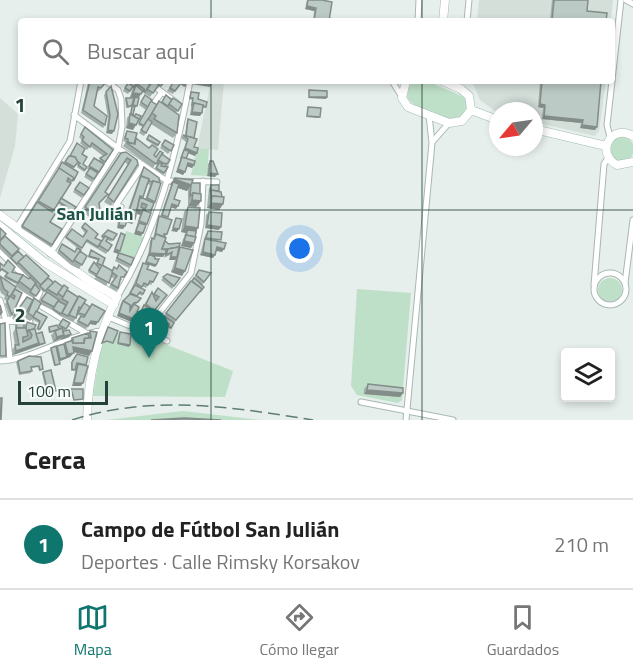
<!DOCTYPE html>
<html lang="es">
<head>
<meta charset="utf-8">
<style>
	body { margin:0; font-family:"Titillium Web",sans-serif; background:#f6f6f6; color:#222 }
	.controls { position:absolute; right:18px; bottom:18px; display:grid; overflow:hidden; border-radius:6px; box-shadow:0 3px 9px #0003 }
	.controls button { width:54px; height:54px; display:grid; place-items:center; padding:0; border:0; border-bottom:2px solid #e0e0e0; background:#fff; color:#222; font:30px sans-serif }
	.compass { position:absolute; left:489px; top:102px; width:54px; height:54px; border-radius:50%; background:#fff; box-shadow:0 3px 9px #0003; rotate:241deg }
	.scale { position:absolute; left:18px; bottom:15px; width:90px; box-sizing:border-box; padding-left:6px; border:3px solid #24423a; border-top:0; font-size:16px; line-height:21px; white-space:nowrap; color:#24423a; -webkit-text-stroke:4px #f7fbf9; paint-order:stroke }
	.you { position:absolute; left:300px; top:249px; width:21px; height:21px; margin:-15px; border:4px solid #fff; border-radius:50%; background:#1a73e8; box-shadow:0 0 0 9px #1a73e833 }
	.badge { display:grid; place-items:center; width:39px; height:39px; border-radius:50%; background:#0f766e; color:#fff; font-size:20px; font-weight:700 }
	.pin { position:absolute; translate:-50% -50px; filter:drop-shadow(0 2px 3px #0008) }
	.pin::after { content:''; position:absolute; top:32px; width:21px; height:18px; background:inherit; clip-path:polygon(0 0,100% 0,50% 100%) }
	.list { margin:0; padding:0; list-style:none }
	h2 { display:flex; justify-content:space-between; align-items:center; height:78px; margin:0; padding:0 24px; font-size:26px }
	h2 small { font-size:20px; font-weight:400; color:#767676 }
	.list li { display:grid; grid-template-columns:39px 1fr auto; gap:18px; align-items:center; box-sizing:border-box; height:90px; padding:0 24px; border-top:2px solid #e0e0e0 }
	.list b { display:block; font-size:22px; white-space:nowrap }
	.list p { margin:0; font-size:20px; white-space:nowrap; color:#767676 }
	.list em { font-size:20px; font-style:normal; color:#767676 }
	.icon { flex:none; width:33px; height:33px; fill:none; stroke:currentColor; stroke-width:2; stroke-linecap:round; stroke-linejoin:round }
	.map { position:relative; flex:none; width:633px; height:420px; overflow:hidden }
	.search { position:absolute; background:#fff; box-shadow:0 3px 9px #0003; left:18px; right:18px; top:18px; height:66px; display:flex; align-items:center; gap:15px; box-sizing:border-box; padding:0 21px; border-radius:6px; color:#767676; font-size:22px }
	.sheet { height:168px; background:#fff }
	nav { display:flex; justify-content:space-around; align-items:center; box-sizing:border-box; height:84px; border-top:2px solid #e0e0e0; background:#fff; font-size:16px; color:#767676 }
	nav a { display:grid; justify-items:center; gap:3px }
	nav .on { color:#0f766e }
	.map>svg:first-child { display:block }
</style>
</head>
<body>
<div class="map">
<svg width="633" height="420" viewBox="0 0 633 420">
	<rect width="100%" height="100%" fill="#e6efeb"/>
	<g fill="#d4dfda">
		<path d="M479,0h134l-2,21h-134z"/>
		<path d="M211,81h13l-6,69 -21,-2z"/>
		<path d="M472,81h134l-7,50 -4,5 -61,-14v-11h-39l-15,-11z"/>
		<path d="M0,98l18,16 -3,32 -15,52z"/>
	</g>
	<g fill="#bfe0c8">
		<path d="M427,81l37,16c14,38 -49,16 -57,0l2,-11 5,-5z"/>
		<circle cx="622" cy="149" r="12"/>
		<path d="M197,148l12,1 -2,27 -16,-1z"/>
		<path d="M126,231l18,6 -10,24 -17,-6z"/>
		<circle cx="610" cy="290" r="12"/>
		<path d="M357,289l54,4 -9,107 -4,3 -41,-8 -6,-9z"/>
		<path d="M117,333l23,1 93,37 -8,26 -132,-1 8,-52z"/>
		<path d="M183,411l78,9h-155z"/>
	</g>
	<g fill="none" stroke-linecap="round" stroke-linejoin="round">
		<defs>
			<g id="street">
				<path d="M626,0l7,4"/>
				<path d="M418,21l1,-21"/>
				<path d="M467,21l2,-21"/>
				<path d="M612,80l9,-80"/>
				<path d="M147,81l30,22"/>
				<path d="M392,81l10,16"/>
				<path d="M154,103l8,-11"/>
				<path d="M74,115l44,33 49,33"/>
				<path d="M610,137l-3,-12 5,-44"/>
				<path d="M433,141l16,-18"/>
				<path d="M167,181l50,1"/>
				<path d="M121,207l-5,-2 27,-40"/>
				<path d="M16,229l54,-88 11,-60"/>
				<path d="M0,252l40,40 -5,11"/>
				<path d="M50,254l68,-106 4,-21 -1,-28 -3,-9 -12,-9"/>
				<circle cx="610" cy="289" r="16"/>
				<path d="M625,283l8,-63"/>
				<path d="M594,285l10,-121 4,-6"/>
				<path d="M18,292l68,41"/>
				<path d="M117,297c40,-66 59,-141 73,-216"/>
				<path d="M0,300l6,21 4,39"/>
				<path d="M108,317l59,24"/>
				<path d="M0,321l30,1"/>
				<path d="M6,321l5,-3 13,-22"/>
				<path d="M144,332l47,-59 10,-49 2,-43"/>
				<path d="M0,361c35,-2 66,-26 102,-30"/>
				<path d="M361,402l92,18"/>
				<path d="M406,420l26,-277 -3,-28"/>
			</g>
			<g id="secondary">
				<path d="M443,21l2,-21"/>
				<path d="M406,81l-4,17 6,9 41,16 13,-2 9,-11 -2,-14 -8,-7 -18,-8"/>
				<path d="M471,110l27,10"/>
				<path d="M534,129l72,17"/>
				<path d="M633,136c-22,-13 -38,17 -16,29l16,-3"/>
				<path d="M0,215l88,65 29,17c-20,39 -29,79 -30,123"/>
				<path d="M0,226l44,36 70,43"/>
			</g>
		</defs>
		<use href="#street" stroke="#a8b8b2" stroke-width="7"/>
		<use href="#secondary" stroke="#a4bbb3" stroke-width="9"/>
		<use href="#street" stroke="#fff" stroke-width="5"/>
		<use href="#secondary" stroke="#fff" stroke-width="8"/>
		<path stroke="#5f7d75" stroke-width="1.5" stroke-dasharray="12 6" stroke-linecap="butt" d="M72,420c81,-26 160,-13 241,0"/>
	</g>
	<g fill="#a1aea9" fill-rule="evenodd">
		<path d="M307,0h15l7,21h-16l1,-10 -9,-2z"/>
		<path d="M552,0h36l-1,11 19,10h-56z"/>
		<path d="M84,81h20l2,1 -7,9h-2l-3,15 11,19 -2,3 -22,-15 7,-30 -5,-1z"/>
		<path d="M132,81l18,4 14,-3 -4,5 -2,-1 -8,11 -6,-4 1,-1 -1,1 -2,-1 -4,6 -5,17v15l-7,-2 1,-10 3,-4 1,-7 -5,1 -1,-9 1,-1h6l-2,-1 2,-7 3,-5 -7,9 -5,-3 5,-8 2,1z"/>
		<path d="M174,81h12l-2,6 -4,-3 -7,10 -6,-3z"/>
		<path d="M540,81h61l-6,49 -15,-2 1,-5 -39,-4 1,-11 -5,-1z"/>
		<path d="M111,86l1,48 -6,-1 2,-15 -4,-23z"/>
		<path d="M191,92l15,15 -1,1h-2l-3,8 -10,-1 2,-15 -3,-1z"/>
		<path d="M145,95l6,6 6,4 4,-2 5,-8 16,9 -6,9 1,20 -4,5 -22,-14 -7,12 -5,-3 4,-6 -5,-2 9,-18 -1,3 -7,-5z"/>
		<path d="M188,119l6,19 1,18 -7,-3 -2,6 8,6 -2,3 -5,-2 -4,9 -7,-3 10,-30 -5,-4 2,-3h2l2,-14z"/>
		<path d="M85,127l28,23 -21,32 -8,-5 5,-7 -2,-1 7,-11 4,3 5,-5 -13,-10 -3,4 -7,-7 2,-3 -3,-3z"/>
		<path d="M127,131l8,9 19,15 2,2 6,-3 8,6 -4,6 2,1 -5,8 -8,-6 3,-4 -2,-2 -3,5 -30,-22 3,-4 -3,-1 2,-7z"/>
		<path d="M149,135l11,7 -3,5 -11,-7z"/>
		<path d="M165,140l9,5 -6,9 -8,-6z"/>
		<path d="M121,153l16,7 -26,46 -7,-4 24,-37 -3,-3 -20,30 3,2 -9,10 -2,11 -3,5 -12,-8z"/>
		<path d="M82,154l1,10 4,3 -3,5 -7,-5 2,-3 -2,-1 -4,6 1,11 -1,2 -1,-1 -11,17 15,9 -10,14 -10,-6 5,-9h1l-4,-3 -4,6 -4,13 12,7 -11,18 -30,-19 40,-64 3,-1 5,-7z"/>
		<path d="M210,161l5,16 -8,-1 1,-12z"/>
		<path d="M144,167l15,11 -4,24 -12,31 -2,3 -7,-2 6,-19 -4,-2 -1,6 -3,5 -5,-2 -4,7 -6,-1 1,-9 -3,2 -9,-2 3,-6 10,4 1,-1 5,2 17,-48zM147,184l3,1 -5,15 -3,-2z"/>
		<path d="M175,178l17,5 8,11 1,7 -5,6 -8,-1v-17l-1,2 -9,-3 -4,11 2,10 -5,-2 -4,12v15l-1,2 -2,-1 1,6 4,3 10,3 3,29 -11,-4 4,-12h-6l1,-5 -6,3 2,-6 -3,5 -8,-1 1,9 -1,2 -10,-4 3,-7 2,-15 2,-3 1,1 5,-21 2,-1 11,-32 -1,-1z"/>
		<path d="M80,182l9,6 -7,10 -9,-6z"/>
		<path d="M211,185l8,6 4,13 -4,6 -12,-2 2,-20z"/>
		<path d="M188,207l12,1 -6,35 -3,5 -10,-2 2,-7 3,-6 -5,-1 3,-20z"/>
		<path d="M209,212l10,18 -14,-2 1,-13z"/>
		<path d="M85,223l10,15 7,3 1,-3h-2l7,-8 4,12 -5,-2 -1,1 6,4 -6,9 -20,-12 -6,8 -15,-12 7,-9 11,8 2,-4 -4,-5z"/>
		<path d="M0,228l4,10 20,19 30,25 13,8 17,13 12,22 -6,-1 -4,5 -10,-5 5,-8 3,1 1,-1 -8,-1 1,-3 -2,6 -3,4 -13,-6 -8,-6 -12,-6 -4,8 11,5 -8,14 -3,-2 3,-6 -7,-4 -2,2 -6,-4 5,-10 -8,14 -6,1 -3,-4 15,-21 6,3 1,-2 -19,-12 2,-3 -1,1 -12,-6 3,-4 -6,-4 -1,-7 12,9 17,7v-1l-29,-29zM35,284l9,8 3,-3 -2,3 2,1 -7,9 -6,-4 6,-8z"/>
		<path d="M208,231l12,11 2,10 -6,-1 -3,7 -13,-3 5,-19z"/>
		<path d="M62,244l12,8 13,4 -8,13 -8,-4 -14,-12z"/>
		<path d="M91,250l14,8 -5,9 -4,-2 3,4 13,2 2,-4 8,13h-2l-2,8 -2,3 -7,-4 5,-8 -3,-3 -5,10 -12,-7 2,-2 -8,-5 6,-10 2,2 2,-4 -10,-3z"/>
		<path d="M119,253l12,12 -2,3 -14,-7z"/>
		<path d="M143,263l10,19 -2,3 -2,-1 -3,4 -4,-2 -1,2 4,2 -3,6 -3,-2 -3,3 1,7h-2l2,8 3,2 2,-6 10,-16 1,3 5,-7 9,7 -25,31 -25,-10 4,-13 8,-9z"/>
		<path d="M199,270l12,3 -41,56 -3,-2 -6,7 -6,-5 11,-16 27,-34z"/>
		<path d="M167,274l13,4 -8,11 -11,-9z"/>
		<path d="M0,276l15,12 7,5 -12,25 -5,-14 2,-3 -3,-2 1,-3 -4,-3 -1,-3z"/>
		<path d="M63,319l7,4 -5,8 6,3 -2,3 -8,3 -1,-1 -7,3 -2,-7 3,-3 -5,1 -1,-4 1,-2h9z"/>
		<path d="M27,322l7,7 2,5 9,9 -1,1 -31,11 -1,-5 3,-4 -2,-13 2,-4v-4l1,-1 8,4 1,-3z"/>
		<path d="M90,331l7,1 -8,24 -15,-4 -4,5 -11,4v4l-5,1 -4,-17 1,-1h5l1,-2 13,-5 2,-3 16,-5z"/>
		<path d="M77,354l9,11 -5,21h-9l4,-19 2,-2 -2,-1 -2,7h-3v-8z"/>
		<path d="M29,356l14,13 -4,2 -1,-4 -7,1v5l-12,2 -3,-13 2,-1z"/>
		<path d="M43,372l12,21 -8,2 -5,-22z"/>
		<path d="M368,384l35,9 -3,4 -36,-3v-5z"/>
	</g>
	<g fill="#838d89">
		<path d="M307,6l9,2 -2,3 -9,-2z"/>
		<path d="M193,81h10l10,1 -3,5 -19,-3z"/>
		<path d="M133,93l8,1 -3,5 -8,-2z"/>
		<path d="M309,97h18l-1,2 -18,-1z"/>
		<path d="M540,104l5,1 -2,3 -5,-1z"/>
		<path d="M192,112l10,1 -2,3 -10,-1z"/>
		<path d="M307,116l13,1 -1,1 -13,-1z"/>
		<path d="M544,116l39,4 -2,3 -39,-4z"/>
		<path d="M129,123l7,2 -3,5 -7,-2z"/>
		<path d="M582,125l15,2 -2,3 -15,-2z"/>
		<path d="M108,130l6,1 -2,3 -6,-1z"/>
		<path d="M185,148l12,5 -2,3 -12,-5z"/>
		<path d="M188,163l6,2 -2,3 -6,-2z"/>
		<path d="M178,169l7,3 -2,3 -7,-3z"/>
		<path d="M209,173l9,1 -3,3 -8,-1z"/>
		<path d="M174,179l17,6 -4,6 -15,-5 1,-4 -2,3h-1z"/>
		<path d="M192,200l9,1 -5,6 -8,-1z"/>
		<path d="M211,203l12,1 -4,6 -12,-2z"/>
		<path d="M172,204l6,2 -2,3 -6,-2z"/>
		<path d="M135,209l7,3 -2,3 -7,-3z"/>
		<path d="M108,217h11l-4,4 -9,-2z"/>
		<path d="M127,217l8,2 -3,5 -8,-3z"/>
		<path d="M119,225l6,1 -2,3 -6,-1z"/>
		<path d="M207,225l14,2 -2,3 -14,-2z"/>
		<path d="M185,226l13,2 -4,6 -6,-4 -2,3 -5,-1z"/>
		<path d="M173,228l6,1 -2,3 -6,-1z"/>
		<path d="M136,231l7,2 -2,3 -7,-2z"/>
		<path d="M184,241l10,2 -3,5 -10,-2z"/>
		<path d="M217,247l7,2 -2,3 -7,-2z"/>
		<path d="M115,249l5,2 -2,3 -5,-2z"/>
		<path d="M203,252l12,3 -2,3 -13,-3z"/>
		<path d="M150,253l15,1 -2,3 -15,-1z"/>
		<path d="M89,256l10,3 -1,1 -10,-3z"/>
		<path d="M171,257h6l-2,3h-6z"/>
		<path d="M146,262l10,3 -1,2 -10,-4z"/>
		<path d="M175,268l10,3 -3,5 -11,-4z"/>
		<path d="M153,312l-11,14 -25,-10 2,-3 25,10z"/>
		<path d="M23,318l-2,3 -6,1 2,-3z"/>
		<path d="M91,321l7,1 -2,3 -7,-1z"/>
		<path d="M71,334l-2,3 -8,3 2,-3z"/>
		<path d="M64,335l-4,4 -7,3 4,-5z"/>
		<path d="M39,343h6l-1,1 -31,11 3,-4z"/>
		<path d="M118,343l12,2 -1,2 -12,-3z"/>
		<path d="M73,347l19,4 -3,5 -19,-5z"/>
		<path d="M74,353l-4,4 -12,5 2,-3 6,-2 2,-3z"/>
		<path d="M74,383h9l-2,3h-9z"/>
		<path d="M367,390l36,3 -3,4 -36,-3z"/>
	</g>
	<g fill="#bbcac4" stroke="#838d89" stroke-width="1.5" fill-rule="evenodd">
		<path d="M308,0h14l10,2 -3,19h-15l2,-13 -9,-2z"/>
		<path d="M554,0h34l-1,11 20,2 -1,8h-54z"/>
		<path d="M90,81h14l2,1 -5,6 -3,-1 -4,19 13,10 -2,9 -22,-15z"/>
		<path d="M133,81h11l6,4 -5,7 -1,-2v-1l-8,-6 -2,5 -1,-1v-1l-3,-2z"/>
		<path d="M153,81l6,4 -6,8 -6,-4z"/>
		<path d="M155,81h8l1,1 -3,4z"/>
		<path d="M174,81h5l2,2 -6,8 -5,-3z"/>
		<path d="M178,81h8l-1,5z"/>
		<path d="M542,81h59l-4,46 -15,-2 1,-5 -39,-4 1,-11 -5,-1z"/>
		<path d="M128,83l5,3 -3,5 -5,-3z"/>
		<path d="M136,85l7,6 -2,3 -8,-1z"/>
		<path d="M138,85l6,4 -1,2 -6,-5z"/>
		<path d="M111,86l7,28 -4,17 -6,-1 2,-15 -4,-23z"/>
		<path d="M309,90l18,1v6h-18z"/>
		<path d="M191,92l8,1 -1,6 9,3 -1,5 -3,-1v-1l-9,-2 -2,2 1,-7h-3z"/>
		<path d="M145,95l7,5 -4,7 -7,-5z"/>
		<path d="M166,95l6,5 -4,6 -6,-4z"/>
		<path d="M135,97l4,1 -2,8 -4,-1z"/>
		<path d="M126,98h8l-2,7 -4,2z"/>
		<path d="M173,98l9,6 -4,7 -9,-7z"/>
		<path d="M151,101l6,4 -13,21 -5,-3z"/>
		<path d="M159,101l20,14 -2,18 -23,-14 2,-3 -4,-3z"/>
		<path d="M194,103l9,2 -1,8 -10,-1z"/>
		<path d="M134,106h1l-2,9 -2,-1 1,-7z"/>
		<path d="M308,107l13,1 -1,9 -13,-1z"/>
		<path d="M130,114l9,5 -3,6 -7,-2z"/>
		<path d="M136,114l5,2 -2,4v-1l-5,-3z"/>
		<path d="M148,119l4,3 -6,11 -5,-3z"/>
		<path d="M188,119l9,3 -3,16 -8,-2z"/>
		<path d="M85,127l28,23 -8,12 -5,-4 7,-4 -15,-11 -2,4 -8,-7 2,-3 -3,-3z"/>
		<path d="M127,131l10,2 -3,11 -6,-2v-3l-3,-1z"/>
		<path d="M149,135l11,7 -2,3 -11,-6z"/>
		<path d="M183,135l14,4 -3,8 4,1 -1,5 -12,-5 3,-9z"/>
		<path d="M136,138l13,10 3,-3 6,4 -4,6 2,2 4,-6 3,2 -7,11 -30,-22 9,2z"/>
		<path d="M165,140l9,5 -3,6 -9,-6z"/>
		<path d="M77,143l8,6 -3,5 5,3 -4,7 4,3 -2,3 -7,-5 2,-2 -3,-2 -2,-4 -5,-1z"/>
		<path d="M184,150l5,1 -3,8 -5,-1z"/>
		<path d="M126,152l11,8 1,4 -24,38 -6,-5 23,-37 -4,-2 -22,34 3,2 -9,9 1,7 -3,5 -12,-8 36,-54z"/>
		<path d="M162,154l8,6 -3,4 -4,-1 -5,-3z"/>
		<path d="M69,156l6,1 3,5 -4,5 -9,-5z"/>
		<path d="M182,157l13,4 -1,4 -6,-2 -3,9 -7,-3z"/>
		<path d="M94,158l10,6 -5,8 -10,-6z"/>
		<path d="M210,161h3l5,13 -9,-1z"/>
		<path d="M62,162l16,10 -4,8 -1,-1 1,-1 -15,-10 -1,2z"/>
		<path d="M159,163l3,1 -1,2 4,1 1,-1 2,1 -4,6 -8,-5z"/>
		<path d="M144,167l15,11 1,5 -7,-2v1l-4,-1v-2l-8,-3 -1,2z"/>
		<path d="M59,168l15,10 -2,3 -4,-3 -1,3 4,2 -17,27 -16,-9z"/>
		<path d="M90,168l8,5 -4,6 -8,-5z"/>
		<path d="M141,176l8,3 -6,18 -3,-1 -1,4 -4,19 -8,-2z"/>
		<path d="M175,178l18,2 -2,5 -17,-6z"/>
		<path d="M153,181l8,2 -6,19 -8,-4z"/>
		<path d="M80,182l9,6 -5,7 -9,-6z"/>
		<path d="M173,182l6,2 -5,15 6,2 -2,5 -6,-2 -4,13 -6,-2z"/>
		<path d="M192,183h8v11l-7,-1 -3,3 1,-11z"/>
		<path d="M211,185h8v6l-8,-1 -1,2z"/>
		<path d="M211,190l10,2 1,5 -10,-1 -1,1z"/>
		<path d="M193,193l8,1v7l-9,-1z"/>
		<path d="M212,196l12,1 -1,7 -12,-1z"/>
		<path d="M140,197l14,6 -4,10 -7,-3v2l-6,-2zM142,203l5,2 -2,4 -4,-2z"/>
		<path d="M61,198l15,9 -9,13 -10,-6 4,-8 6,1 -8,-5z"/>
		<path d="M37,202l15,10 2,-3 3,2 -7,11 12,7 -10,16 -30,-19z"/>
		<path d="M188,207l12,1 -2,20 -13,-2z"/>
		<path d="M143,210l8,3 -4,11 -8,-3z"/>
		<path d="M209,212l13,1 -1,14 -14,-2z"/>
		<path d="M109,213l10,4 -3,3 -8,-3z"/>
		<path d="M120,216l8,3 -3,7 -6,-1z"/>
		<path d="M159,216l13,4 -5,14h-3l1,3 -9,-3 -1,2z"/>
		<path d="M176,218l6,1 -3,10 -6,-1z"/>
		<path d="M85,223l13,11 -3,4 7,3 -4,6 -11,-7 -5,8 -16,-11 6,-8 11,8 4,-6 -5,-4z"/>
		<path d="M139,223l7,2 -3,8 -7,-2z"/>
		<path d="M0,228l6,6 -6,6z"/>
		<path d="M108,230l9,4 -4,6 -8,-4 -1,1 -2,-1z"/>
		<path d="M188,230l8,1 -1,6 -9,-2 -1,1z"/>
		<path d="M208,231l14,1 -1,8 -15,-2z"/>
		<path d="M121,233l4,2 -5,16 -5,-2z"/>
		<path d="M156,234l10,4 -4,11h5l-2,5 -15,-1 2,-15 2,1z"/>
		<path d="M186,235l10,2 -2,6 -10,-2z"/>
		<path d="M5,236l14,13 -7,7 -12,-12v-3z"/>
		<path d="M105,236l3,2 -2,3 6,4 -4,6 -9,-6z"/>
		<path d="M205,239l21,4 -2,6 -7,-2 -2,8 -12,-3z"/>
		<path d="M165,241l4,3 11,-1 -1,4 -11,2v1h-2l1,-1h-5z"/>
		<path d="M62,244l13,8 2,-4 4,2 -8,12 -14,-12z"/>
		<path d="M179,247l-2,10h-6l1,-5 -6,3 2,-6z"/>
		<path d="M180,247l13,3 -8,21 -10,-3z"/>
		<path d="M91,250l14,8 -3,8 -5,-3 2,-4 -10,-3z"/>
		<path d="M18,251l6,6 -7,7 -6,-6z"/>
		<path d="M80,251l7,5 -5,9 -8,-5z"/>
		<path d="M119,253l15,5 -3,7 -14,-7z"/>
		<path d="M149,254l6,3v2h4l-3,6 -10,-3z"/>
		<path d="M26,255l23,21 -8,9 -23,-23z"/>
		<path d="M8,260l7,7 -3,5 11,3 -5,8 -13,-7 3,-3 -6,-4 -2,2v-8l4,3z"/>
		<path d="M94,262l6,7 -3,6 -8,-5z"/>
		<path d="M143,263l6,2 -2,4 11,4 -5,9 -3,-1 -2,4 -4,-2 -2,4 -6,-4z"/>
		<path d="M102,265l11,6 -4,12 -13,-7z"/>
		<path d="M119,265l8,7 -3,5h-3l-3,11 -7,-4 6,-8 -5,-4 2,-5 3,2z"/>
		<path d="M199,270l12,3 -7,9 -8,-7z"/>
		<path d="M167,274l13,4 -6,8 -11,-9z"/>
		<path d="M23,275l6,4 1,-2 6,6 -5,7 -12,-9z"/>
		<path d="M0,276l16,11 -6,10 -3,-2 1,-3 -4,-3z"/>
		<path d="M48,278l6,5 -9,8 -5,-5z"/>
		<path d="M194,278l10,9 -4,5 2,-3 -10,-8z"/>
		<path d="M55,281l8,6 -6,8 -10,-6z"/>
		<path d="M191,281l11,8 -26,31 -10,-7z"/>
		<path d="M35,284l5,6 -4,6 -6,-4z"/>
		<path d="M64,285l4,3 -5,9 -5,-4z"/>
		<path d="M135,285l10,5 -2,4 -3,-2 -3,4 -7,-3z"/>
		<path d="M158,288l9,7 -13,16 -8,-7 6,-12 4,9 3,-4 -5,-3z"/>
		<path d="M15,289l7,4 -10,22 -5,-14 3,-5 4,3 1,-3 -3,-2z"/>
		<path d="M67,290l11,7 -10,19 -6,-3 6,-11 -6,-3z"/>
		<path d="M47,292l12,8 -5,7 -13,-7z"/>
		<path d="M130,294l11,4 -3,4 -4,1 -3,4 -1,-2 -7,-4z"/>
		<path d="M79,296l7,4 -5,8 -2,-1 -3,11 -7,-3z"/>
		<path d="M27,297l6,3 -10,18 -6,1 -3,-4z"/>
		<path d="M34,298l7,5 -7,14 -6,-4z"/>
		<path d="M58,301l8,4 -5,9 -8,-5z"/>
		<path d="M123,301l7,4v6l4,-7 5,3 -2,5 3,2 4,-9 9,7 -9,11 -25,-10z"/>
		<path d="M84,303l6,4 -4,8 -8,-2z"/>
		<path d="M92,304l13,7 -7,11 -7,-1 -3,5 -10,-5 3,-5 3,1z"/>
		<path d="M0,305l2,7 -2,3z"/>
		<path d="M36,311l11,6 -7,12 -2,-1 2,-7 -7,-4z"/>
		<path d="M164,316l10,7 -3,5 -3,-3 1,-1 -7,-5 -2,1z"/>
		<path d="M63,319l7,4 -4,6 -7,-4z"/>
		<path d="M162,319l7,5 -6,7 -6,-5z"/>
		<path d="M27,322l9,3 -2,4 -5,1 -2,2 -1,-4z"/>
		<path d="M5,323l1,33h-6v-32z"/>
		<path d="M24,323v5h-7l-1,-4z"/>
		<path d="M57,325l2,4 -9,3 -1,-5z"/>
		<path d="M108,327l10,4 -5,12 -6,-2 -5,2z"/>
		<path d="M16,328h10l2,8 -5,1v5l8,-4 1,-3 -3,-5 6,-1 4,14 -23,8 -1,-6h4z"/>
		<path d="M62,328l2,7 -7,2 -2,-6z"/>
		<path d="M69,330l2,4 -8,3 1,-2 -1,-4z"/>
		<path d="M90,331l7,1 -5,19 -19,-4 1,6 -6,1 -3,-11 8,-3v3h11l1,-5h6z"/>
		<path d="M42,332l3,11 -8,2 2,-2 -3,-9z"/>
		<path d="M120,332l11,2 -1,11 -12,-2z"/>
		<path d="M88,333l1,5h-4l-1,1v4h-11v-3l-1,1v-3z"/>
		<path d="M64,344l3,13 -7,2 -3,-13z"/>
		<path d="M56,346l4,18 -5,1 -4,-17z"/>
		<path d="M77,354l11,3 -2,8 -9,-2 -2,7 -3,-1v-7z"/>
		<path d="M29,356l12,1 2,12 -3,1 -1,-4 -8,1 1,4 -12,2 -2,-12z"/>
		<path d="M78,364l10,2 -5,17h-9z"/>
		<path d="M51,370l5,21 -8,2 -5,-21z"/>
		<path d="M368,384l35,4v5l-36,-3z"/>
		<path d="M71,389h12v10l-9,1z"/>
		<path d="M0,398h2l-1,22h-1z"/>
		<path d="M184,418l37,2h-70z"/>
	</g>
	<path fill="none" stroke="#24423a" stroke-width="1.5" stroke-opacity="0.55" d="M211,0v21M422,0v21M211,81v339M422,81v339M0,210h633"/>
	<g text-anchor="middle" stroke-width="4.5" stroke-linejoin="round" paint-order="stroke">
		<g font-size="18" font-weight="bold" fill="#1f5548" stroke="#f7fbf9">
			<text x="95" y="220">San Julián</text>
		</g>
	</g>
	<g font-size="20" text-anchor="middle" font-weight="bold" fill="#24423a" stroke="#f7fbf9" stroke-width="4.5" stroke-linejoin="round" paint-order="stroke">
		<text x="20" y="112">1</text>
		<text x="20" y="322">2</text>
	</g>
</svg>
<div class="controls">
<button><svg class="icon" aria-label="layers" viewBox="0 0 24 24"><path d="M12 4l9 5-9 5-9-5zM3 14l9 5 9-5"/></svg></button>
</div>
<svg class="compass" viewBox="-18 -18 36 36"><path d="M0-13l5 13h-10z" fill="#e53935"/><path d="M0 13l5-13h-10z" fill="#767676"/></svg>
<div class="scale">100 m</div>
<div class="you"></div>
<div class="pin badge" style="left:149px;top:358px">1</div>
<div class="search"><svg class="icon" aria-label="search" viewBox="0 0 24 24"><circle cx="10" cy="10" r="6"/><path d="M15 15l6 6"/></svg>Buscar aquí</div>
</div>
<section class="sheet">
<h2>Cerca<small></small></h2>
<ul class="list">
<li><span class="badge">1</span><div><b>Campo de Fútbol San Julián</b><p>Deportes · Calle Rimsky Korsakov</p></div><em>210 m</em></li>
</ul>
</section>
<nav>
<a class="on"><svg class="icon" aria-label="map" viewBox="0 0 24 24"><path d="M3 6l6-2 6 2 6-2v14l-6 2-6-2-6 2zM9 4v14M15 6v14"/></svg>Mapa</a>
<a><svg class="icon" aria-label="directions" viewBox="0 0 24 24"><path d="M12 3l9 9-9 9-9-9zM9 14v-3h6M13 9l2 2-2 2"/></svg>Cómo llegar</a>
<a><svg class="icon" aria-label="saved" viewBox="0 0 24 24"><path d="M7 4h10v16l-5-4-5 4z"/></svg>Guardados</a>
</nav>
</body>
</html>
